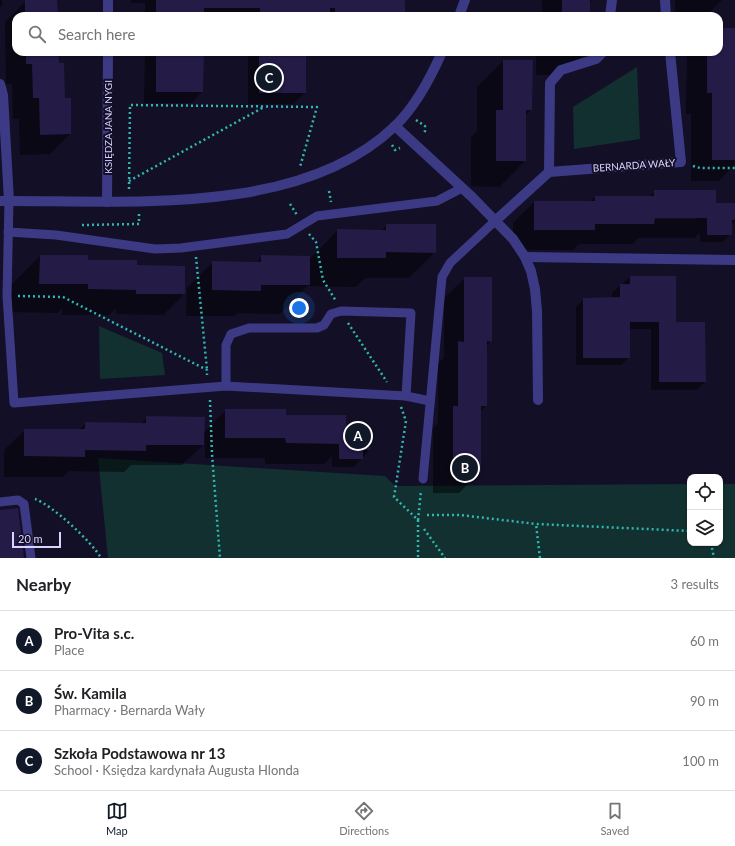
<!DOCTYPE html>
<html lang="en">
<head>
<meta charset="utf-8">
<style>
	body { margin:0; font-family:Lato,sans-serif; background:#f2f2f2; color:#202124 }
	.controls { position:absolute; right:12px; bottom:12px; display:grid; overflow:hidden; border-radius:8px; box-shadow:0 1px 3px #0004 }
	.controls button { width:36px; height:36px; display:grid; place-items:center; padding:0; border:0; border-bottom:1px solid #e0e0e0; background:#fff; color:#202124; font:20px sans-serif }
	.scale { position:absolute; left:12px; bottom:10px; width:49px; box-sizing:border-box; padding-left:4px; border:2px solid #d9d4ff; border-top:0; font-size:11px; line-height:14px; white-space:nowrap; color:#d9d4ff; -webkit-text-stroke:3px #130f26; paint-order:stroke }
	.you { position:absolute; left:299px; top:308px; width:14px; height:14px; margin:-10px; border:3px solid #fff; border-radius:50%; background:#1a73e8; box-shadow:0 0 0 6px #1a73e833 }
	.badge { display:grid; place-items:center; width:26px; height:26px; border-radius:50%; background:#111827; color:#fff; font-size:13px; font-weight:700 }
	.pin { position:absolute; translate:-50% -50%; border:2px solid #fff; box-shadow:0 1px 4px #0006 }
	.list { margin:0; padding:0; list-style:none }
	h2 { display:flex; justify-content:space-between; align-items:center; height:52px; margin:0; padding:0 16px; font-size:17px }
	h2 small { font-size:13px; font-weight:400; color:#757577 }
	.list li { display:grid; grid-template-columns:26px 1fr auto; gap:12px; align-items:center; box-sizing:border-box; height:60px; padding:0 16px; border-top:1px solid #e0e0e0 }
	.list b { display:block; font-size:15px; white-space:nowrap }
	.list p { margin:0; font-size:13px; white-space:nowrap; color:#757577 }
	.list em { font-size:13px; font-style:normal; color:#757577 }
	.icon { flex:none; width:22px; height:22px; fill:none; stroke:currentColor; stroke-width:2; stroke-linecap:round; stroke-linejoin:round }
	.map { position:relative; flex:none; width:735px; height:558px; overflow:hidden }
	.search { position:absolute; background:#fff; box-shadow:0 1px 3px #0004; left:12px; right:12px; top:12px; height:44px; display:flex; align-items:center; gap:10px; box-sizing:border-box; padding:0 14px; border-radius:12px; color:#757577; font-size:15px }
	.sheet { height:232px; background:#fff }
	nav { display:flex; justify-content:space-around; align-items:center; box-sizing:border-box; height:56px; border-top:1px solid #e0e0e0; background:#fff; font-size:11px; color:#757577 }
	nav a { display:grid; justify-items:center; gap:2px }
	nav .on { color:#111827 }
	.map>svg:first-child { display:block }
</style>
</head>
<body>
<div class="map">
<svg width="735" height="558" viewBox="0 0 735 558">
	<rect width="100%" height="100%" fill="#130f26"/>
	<g fill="#12302f">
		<path d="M637,67l3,72 -66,10 -1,-42z"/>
		<path d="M99,326l63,27 3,22 -65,4z"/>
		<path d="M98,458l287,18 10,10 295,-2v59h30v-59h15v74h-627z"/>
	</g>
	<g fill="#0007" fill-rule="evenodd">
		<path d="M0,0h2v5l-2,2z"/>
		<path d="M131,0h273v16h-259v-13h-14z"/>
		<path d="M542,0h50l-3,3v13h-47z"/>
		<path d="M675,0h47l-16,16h-31z"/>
		<path d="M26,1l31,15h-41v36h41l7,47 6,35 -20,20 -30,1 -1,-36h-6l-1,-35h-6l-1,-62z"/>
		<path d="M719,29h16v135l-16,17h-28v-67h-5l1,-62h32z"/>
		<path d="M145,52h58l-1,40 -11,11h-47z"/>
		<path d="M248,52h57v41l-12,11h-45z"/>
		<path d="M536,52h50l-23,23h-27z"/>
		<path d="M503,61l28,49 -6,6v45l-26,26 -28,-1v-49l6,-6v-44z"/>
		<path d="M655,191l60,13h20v17l-4,5v8l-8,8h-23v-9l-6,5h-56l-5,6h-54l-6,6h-60v-27l21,-21h56l5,-5h54zM650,217h46v2h-46z"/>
		<path d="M387,225l48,27 -26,26h-44l-9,9 -49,-1 -27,28 -43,-1 -3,3h-48l1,-28 26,-26 43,1 6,-7 47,4 29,-30 43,1z"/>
		<path d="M40,256l47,6 97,32 -21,21 -47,-1v-6l-7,7h-47v-7l-4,5 -47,-1v-27z"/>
		<path d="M630,277l75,105 -8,8h-46v-61h-22v28l-8,8h-45v-58l8,-8 28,-1v-5z"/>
		<path d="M465,278l26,63 -5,5v60l-6,6v60l-21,21h-26v-65l5,-5v-60l6,-5v-60z"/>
		<path d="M226,410l59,6 60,13h24v21l-15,17h-22v-11l-8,8h-59v-6h-60v-15l-23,22h-51l-7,7 -55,-1 -6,6h-59v-27l21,-20h54l7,-7 55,1 6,-7 56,16z"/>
	</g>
	<g fill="#241b47">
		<path d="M25,0h32l1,16h-33z"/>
		<path d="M156,0h249v16h-70v-8h-5v8h-70v-8h-56v8h-48z"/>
		<rect x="562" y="0" width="28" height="16"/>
		<path d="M719,28h16v132h-23v-67h-5v-41h12z"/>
		<path d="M26,52h32l1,11h5l1,35h6v36l-31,1 -1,-37h-6l-1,-34h-6z"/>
		<path d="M156,52h48l-1,40h-47z"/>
		<rect x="259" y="52" width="47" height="41"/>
		<path d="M503,60h30l-1,50h-6v51h-30v-51h7z"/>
		<path d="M654,190h62v13h19v17h-3v15h-25v-17h-52l-1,6h-59v6h-61v-29h61v-5h59z"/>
		<path d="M386,224h50v29l-50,-1v6h-49v-29l49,1z"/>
		<path d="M40,255h48v5h49v5l48,1v28h-49v-4l-48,-1v-5h-49z"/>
		<path d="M261,255l49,1v29h-49v6l-49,-1v-29l49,1z"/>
		<path d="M630,276h46v46h29l1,60h-47v-60h-29v36h-47v-60l37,-1v-13h10z"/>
		<path d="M464,277h28v65l-5,-1v65h-6v66h-28v-66h5v-65l6,1z"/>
		<path d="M225,409h61v6h60v13h24v22h-7v9h-24v-15l-53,-1 -1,-5h-60z"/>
		<path d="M146,416l59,1 -1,28h-58v6l-61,-1v7l-61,-1v-27h61v-7l61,1z"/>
		<path d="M18,508l6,50h-24v-48z"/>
	</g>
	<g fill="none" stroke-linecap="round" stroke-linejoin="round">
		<g stroke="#2fb8b0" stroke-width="2.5" stroke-dasharray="2 3" stroke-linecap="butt">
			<path d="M416,120l9,6v5l-2,3"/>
			<path d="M392,145l3,5 5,-2"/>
			<path d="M693,166l7,2h35"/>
			<path d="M129,181l135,-74"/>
			<path d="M129,189l1,-84 187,2 -17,60"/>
			<path d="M329,191l2,11"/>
			<path d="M290,204l7,11"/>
			<path d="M82,225l57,-1v-10"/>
			<path d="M309,234l7,8 7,38 13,21"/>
			<path d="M196,257l11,113"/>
			<path d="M18,296l45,1 144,73v5"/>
			<path d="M348,323l39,59"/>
			<path d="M210,400l2,54 8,104"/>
			<path d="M401,407l5,14 -12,76 24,23v38"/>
			<path d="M35,499c17,6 57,43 66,59"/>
			<path d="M427,515h33l76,9"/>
			<path d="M418,520l3,-29"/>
			<path d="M424,529l21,29"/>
			<path d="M711,543l3,15"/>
			<path d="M540,558l-4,-34 154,7"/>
		</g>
		<g stroke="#3d3a85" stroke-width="9">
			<path d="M9,201l-2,95 7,107 212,-17 180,10 24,5"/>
			<path d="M8,232l48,3 99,14 26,-1 106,-14 30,-18 120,-15 25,-13"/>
			<path d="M226,386v-41l5,-11 18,-6h68l7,-3 7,-11 10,-3 70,2 -5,83"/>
			<path d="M423,479l19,-202 8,-14 45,-42"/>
			<path d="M0,502l18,-2 6,4 7,54"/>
		</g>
		<g stroke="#3d3a85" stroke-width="10">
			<path d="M665,0l1,16"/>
			<path d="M108,16v-16"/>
			<path d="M459,16l6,-16"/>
			<path d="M610,16l2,-16"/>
			<path d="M0,84l3,11 6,106"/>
			<path d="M395,126l77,71 41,42 12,18 6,14 4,18 2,22 1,89"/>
			<path d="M549,172l1,-89 11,-13 35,-11 7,-7"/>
			<path d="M0,201c123,-1 300,17 395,-75 20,-19 36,-49 47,-74"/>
			<path d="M107,202l1,-150"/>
			<path d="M495,221l54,-49 132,-10 -11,-110"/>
			<path d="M525,257l210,3"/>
		</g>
	</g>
	<g text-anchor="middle" stroke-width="4" stroke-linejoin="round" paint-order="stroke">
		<g font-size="10" fill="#d9d4ff" stroke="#130f26">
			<text transform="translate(108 127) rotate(-90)" y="4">KSIĘDZA JANA NYGI</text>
			<text transform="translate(634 165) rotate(-4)" y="4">BERNARDA WAŁY</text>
		</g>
	</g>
</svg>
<div class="controls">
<button><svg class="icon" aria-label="locate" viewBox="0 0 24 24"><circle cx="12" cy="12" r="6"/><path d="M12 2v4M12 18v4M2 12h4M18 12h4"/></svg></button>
<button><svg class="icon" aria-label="layers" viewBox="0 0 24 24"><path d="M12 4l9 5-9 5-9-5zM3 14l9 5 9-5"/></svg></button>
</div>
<div class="scale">20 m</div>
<div class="you"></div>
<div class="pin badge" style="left:358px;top:436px">A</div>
<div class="pin badge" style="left:465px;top:468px">B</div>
<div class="pin badge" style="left:269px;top:78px">C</div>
<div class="search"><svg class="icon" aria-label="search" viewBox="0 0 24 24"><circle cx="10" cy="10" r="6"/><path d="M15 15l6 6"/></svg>Search here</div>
</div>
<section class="sheet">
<h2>Nearby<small>3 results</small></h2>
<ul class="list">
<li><span class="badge">A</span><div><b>Pro-Vita s.c.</b><p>Place</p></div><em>60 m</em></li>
<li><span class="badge">B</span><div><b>Św. Kamila</b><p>Pharmacy · Bernarda Wały</p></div><em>90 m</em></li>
<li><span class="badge">C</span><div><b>Szkoła Podstawowa nr 13</b><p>School · Księdza kardynała Augusta Hlonda</p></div><em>100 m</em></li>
</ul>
</section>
<nav>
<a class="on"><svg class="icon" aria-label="map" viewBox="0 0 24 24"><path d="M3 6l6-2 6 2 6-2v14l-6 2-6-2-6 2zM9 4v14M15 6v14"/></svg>Map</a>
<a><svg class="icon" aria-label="directions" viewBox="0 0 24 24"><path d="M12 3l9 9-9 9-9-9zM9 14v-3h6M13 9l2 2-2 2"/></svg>Directions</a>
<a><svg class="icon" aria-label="saved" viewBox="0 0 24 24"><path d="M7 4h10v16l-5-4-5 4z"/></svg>Saved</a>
</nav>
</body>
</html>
